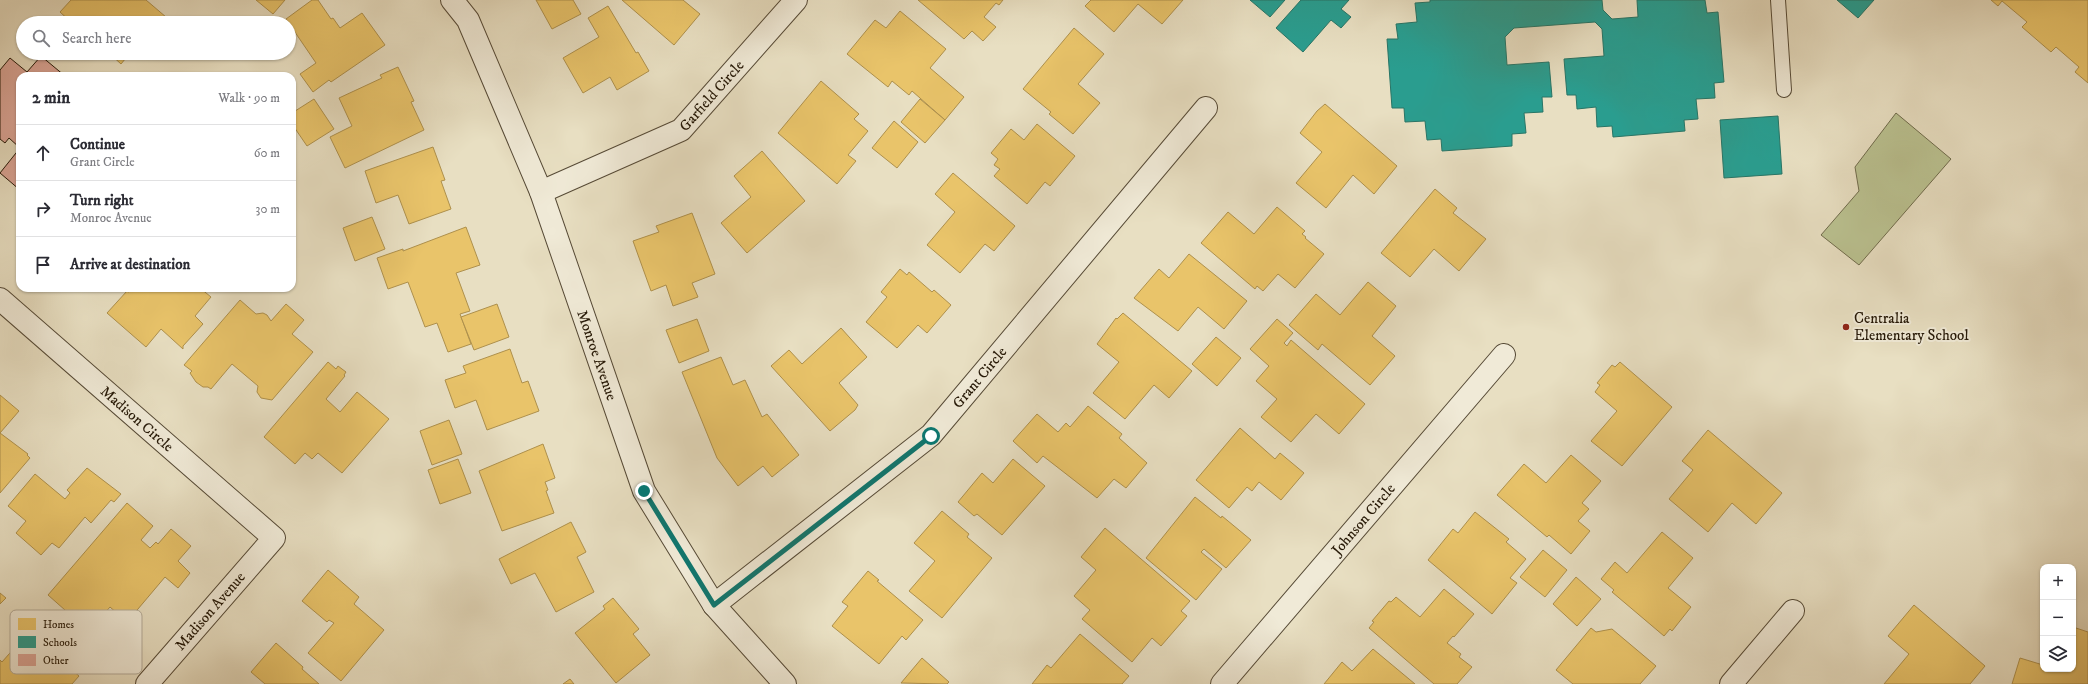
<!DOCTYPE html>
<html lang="en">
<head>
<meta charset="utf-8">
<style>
	body { margin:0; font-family:"IM FELL DW Pica",serif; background:#f2f2f3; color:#2b2b33 }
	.controls { position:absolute; right:12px; bottom:12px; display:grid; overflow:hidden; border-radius:8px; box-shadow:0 1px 3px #0004 }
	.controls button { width:36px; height:36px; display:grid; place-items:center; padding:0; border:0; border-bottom:1px solid #e1e1e2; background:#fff; color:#2b2b33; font:20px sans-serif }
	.stop { position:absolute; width:12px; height:12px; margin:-9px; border:3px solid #0f766e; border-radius:50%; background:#fff }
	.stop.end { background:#0f766e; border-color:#fff; box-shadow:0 1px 4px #0008 }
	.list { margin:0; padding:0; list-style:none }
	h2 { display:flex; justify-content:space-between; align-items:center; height:52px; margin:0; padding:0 16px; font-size:17px }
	h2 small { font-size:13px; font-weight:400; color:#7c7c81 }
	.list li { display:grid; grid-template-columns:26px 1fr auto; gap:12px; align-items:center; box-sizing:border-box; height:56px; padding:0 16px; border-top:1px solid #e1e1e2 }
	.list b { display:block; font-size:15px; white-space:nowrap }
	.list p { margin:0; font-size:13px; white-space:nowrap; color:#7c7c81 }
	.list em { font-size:13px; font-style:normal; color:#7c7c81 }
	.icon { flex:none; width:22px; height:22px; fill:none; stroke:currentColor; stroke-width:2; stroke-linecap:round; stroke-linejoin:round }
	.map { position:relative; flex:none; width:2088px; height:684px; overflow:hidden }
	.search { position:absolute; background:#fff; box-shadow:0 1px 3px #0004; left:16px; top:16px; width:280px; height:44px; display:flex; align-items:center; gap:10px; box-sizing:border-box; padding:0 14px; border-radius:22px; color:#7c7c81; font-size:15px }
	.panel { position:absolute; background:#fff; box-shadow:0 1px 3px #0004; left:16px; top:72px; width:280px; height:220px; border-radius:12px }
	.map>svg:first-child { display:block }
</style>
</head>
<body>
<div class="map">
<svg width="2088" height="684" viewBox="0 0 2088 684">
	<rect width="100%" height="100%" fill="#e8dfc2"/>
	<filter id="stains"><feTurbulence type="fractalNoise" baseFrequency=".005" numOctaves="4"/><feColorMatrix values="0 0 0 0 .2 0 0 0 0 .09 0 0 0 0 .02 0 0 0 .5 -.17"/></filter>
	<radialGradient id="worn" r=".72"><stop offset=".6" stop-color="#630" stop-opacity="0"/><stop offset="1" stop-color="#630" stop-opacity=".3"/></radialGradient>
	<path fill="#bac190" stroke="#706c4c" d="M1896,113l55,46 -92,106 -38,-30 38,-44 -4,-24z"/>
	<g fill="#e9c46a" stroke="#ae904c">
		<path d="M71,0h75l27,23h-101l-12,-11z"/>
		<path d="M256,0h29l-12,14z"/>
		<path d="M312,0h6l13,19 2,-1 7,10 22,-15 23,32 -54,37 -2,-2 -16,12 -13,-18 16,-11 -30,-44z"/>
		<path d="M536,0h37l8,14 -29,15z"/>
		<path d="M622,0h61l17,14 -26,31z"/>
		<path d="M918,0h85l-4,5 -3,-2 -12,14 12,10 -13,14 -11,-10 -8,8z"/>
		<path d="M1091,0h92l-21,24 -24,-20 -24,28 -29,-26z"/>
		<path d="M1991,0h97v83l-13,-11 4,-5 -23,-20 -5,5 -29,-25 5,-5 -25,-21 -4,5z"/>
		<path d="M608,6l28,47 2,-1 11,19 -32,19 -7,-13 -27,16 -20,-35 36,-21 -11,-19z"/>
		<path d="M900,11l46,38 -16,19 34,29 -19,23 -33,-29 -3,4 -17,-14 -4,6 -41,-33 28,-34 11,8z"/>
		<path d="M1074,28l30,26 -26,30 22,19 -27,31 -24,-20 2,-2 -28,-23z"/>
		<path d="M109,53h21l-9,11z"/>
		<path d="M398,67l16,34 -3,1 13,28 -79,38 -15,-31 22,-11 -13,-28 43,-20 -2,-3z"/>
		<path d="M821,81l38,33 -5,5 14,12 -20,24 8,6 -19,23 -59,-51z"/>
		<path d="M314,99l20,30 -27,17 -15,-22v-11z"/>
		<path d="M920,99l25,21 -20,23 -24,-21z"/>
		<path d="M1325,104l72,62 -23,28 -21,-19 -27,33 -30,-25 26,-31 -22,-19 17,-22z"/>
		<path d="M894,121l24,21 -21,26 -25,-20z"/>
		<path d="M1037,124l38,32 -25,30 -5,-4 -18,22 -33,-28 6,-7 -6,-4 4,-6 -7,-6 20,-24 13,11z"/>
		<path d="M433,147l12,33 -4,1 10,28 -42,15 -11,-29 -22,8 -11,-32z"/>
		<path d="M762,151l43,50 -58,52 -26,-30 30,-26 -17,-21z"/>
		<path d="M953,173l62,53 -21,25 -9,-7 -25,29 -33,-28 28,-33 -20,-18z"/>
		<path d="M1435,189l22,19 -4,5 33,26 -27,32 -25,-22 -24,28 -29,-24z"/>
		<path d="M1277,207l28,24 -3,3 4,3 -1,1 19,16 -29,34 -17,-14 -15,17 -6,-5 -2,3 -54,-46 27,-31 26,22z"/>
		<path d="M692,213l23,61 -23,9 6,14 -25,9 -7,-21 -15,6 -18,-50 26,-9 -3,-6z"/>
		<path d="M372,217l13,32 -30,12 -12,-33z"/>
		<path d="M466,227l14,38 -24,8 14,38 -10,3 11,30 -23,8 -11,-29 -12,4 -17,-45 -20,7 -11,-31 26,-9v2z"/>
		<path d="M1189,254l58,47 -23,28 -26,-22 -20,24 -44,-33 25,-29 10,9z"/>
		<path d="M900,269l7,6 2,-3 23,20 2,-2 17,15 -24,28 -9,-8 -21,23 -31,-26 21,-25 -6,-5z"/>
		<path d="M1368,282l28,24 -24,30 23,20 -25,29 -48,-41 -4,6 -29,-25 27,-31 24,21z"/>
		<path d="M132,288h68l11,9 -16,19 8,8 -20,22v3l-22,-20 -15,18 -39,-34 20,-22 2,1z"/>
		<path d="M240,300l16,14 7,-1 4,2 4,6 15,-17 18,16 -12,14 21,18 -41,48 -11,-2 -4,-6 1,-6 -26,-22 -21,25 -3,-2h-5l-7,-5 -6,-9 2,-2 -8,-6z"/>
		<path d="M497,304l12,33 -35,13 -13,-33z"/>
		<path d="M1123,313l69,58 -23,27 -15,-13 -29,34 -32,-26 26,-31 -22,-18 19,-26 1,1z"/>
		<path d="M697,319l12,32 -30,12 -13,-33z"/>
		<path d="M1277,319l16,14 -9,10 3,3 4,-6 74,64 -26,30 -23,-20 -25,28 -30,-25 16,-18 -21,-18 13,-15 -19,-17z"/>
		<path d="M841,328l26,29 -28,26 19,22 -3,5 -25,21 -59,-65 18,-16 13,14z"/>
		<path d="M1216,337l25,21 -24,28 -25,-22z"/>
		<path d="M510,349l12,34 6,-2 11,30 -52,19 -11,-30 -21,8 -10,-28 21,-7 -3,-7z"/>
		<path d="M721,357l12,28 12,-5 17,37 5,-3 32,41 -27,22 -9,-11 -25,20 -21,-28 -35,-86z"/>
		<path d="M328,362l8,7 2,-3 8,6 -2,3 1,1 -19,23 14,13 17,-20 32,27 -47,54 -24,-20 -6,6 -7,-6 -10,11 -31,-27z"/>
		<path d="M1620,362l52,45 -50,59 -31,-25 26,-30 -22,-19 5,-7 -3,-2 15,-18 3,2z"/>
		<path d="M0,395l19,16 -19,22z"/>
		<path d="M1088,406l34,28 -3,4 28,25 -21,25 -12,-9 -17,19 -54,-42 -6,7 -24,-22 24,-27 21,18 8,-9 4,4z"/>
		<path d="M449,420l13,34 -30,11 -12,-34z"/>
		<path d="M1240,428l35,31 5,-6 24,20 -23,27 -22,-18 -7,9 -5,-4 -18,21 -33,-28z"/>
		<path d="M1708,430l74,63 -26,31 -24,-21 -24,29 -39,-33 24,-29 -11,-9z"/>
		<path d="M0,433l28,21 -1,1 3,3 -30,35z"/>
		<path d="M543,444l12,34 -10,4 3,8 -2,1 8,22 -52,18 -23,-60z"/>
		<path d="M1571,455l30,26 -19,22 7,6 -11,12 12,10 -19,23 -22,-19 -2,2 -50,-42 27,-31 22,19z"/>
		<path d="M458,459l13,34 -31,11 -12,-34z"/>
		<path d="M1013,459l32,27 -43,49 -25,-21 -3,2 -16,-14 24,-29 11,10z"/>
		<path d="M87,468l34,26 -7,8 -3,-2 -20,23 -6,-6 -26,31 -7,-5 -11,12 -25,-22 10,-12 -18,-15 27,-32 30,25 5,-6 -3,-3z"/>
		<path d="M1195,497l26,21 1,-2 29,24 -25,28 -22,-19 -3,3 21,17 -26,31 -50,-42z"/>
		<path d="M127,503l26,23 -12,14 9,8 6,-6 2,2 13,-15 20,17 -13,15 12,12 -12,15 -13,-11 -38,45 -17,-15 -19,22 -13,-12 -4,1 -26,-23z"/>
		<path d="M942,511l27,23 -2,3 25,21 -50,60 -33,-27 26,-30 -21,-18z"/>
		<path d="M1475,512l34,27 -3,3 20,17 -16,19 7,5 -25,31 -64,-54 25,-31 5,4z"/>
		<path d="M571,522l15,30 -9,5 17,35 -38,20 -21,-39 -24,11 -12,-25z"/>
		<path d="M1105,528l85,73 -9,10 6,5 -26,30 -9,-8 -20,24 -50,-43 8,-9 -16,-14 22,-26 -15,-13z"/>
		<path d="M1662,532l31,26 -25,30 23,19 -19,24 -2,-2 -6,7 -52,-44 2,-2 -13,-11 14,-17 12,11z"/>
		<path d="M1543,550l24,20 -22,27 -25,-20z"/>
		<path d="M328,570l31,27 -5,7 30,26 -43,51 -33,-28 26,-30 -5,-3 -2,2 -25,-21z"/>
		<path d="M868,571l11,9 -2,1 46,39 -17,20 -4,-4 -23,28 -47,-38 16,-20 -6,-4z"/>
		<path d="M1576,577l25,22 -24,27 -24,-22z"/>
		<path d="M1444,589l30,25 -20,23 -1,-1 -6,7 14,11 -2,3 13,10 -15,17h-23l-65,-56 5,-6 -2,-1 17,-20 2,1 5,-5 24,20z"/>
		<path d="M0,593l6,5 -6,6z"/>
		<path d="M613,598l26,31 -6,5 17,21 -34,28 -41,-50 30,-24 -2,-3z"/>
		<path d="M1914,605l71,61 -15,18h-86l25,-30 -21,-18z"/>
		<path d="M39,620l18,17 -10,11 32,28 -7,8h-72v-24l2,2z"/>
		<path d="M2073,627l15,5v52h-76l8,-26 23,7v-2v6h30z"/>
		<path d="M1591,628l5,4 16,-3 44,37 -16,18h-67l-17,-14z"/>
		<path d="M1080,634l49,42 -7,8h-90l15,-19 4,3z"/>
		<path d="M276,643l27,24 -1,2 17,15h-54l-14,-12z"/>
		<path d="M1373,649l42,35h-91l18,-22 10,9z"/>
		<path d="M922,658l27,24 -2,2 -46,-1z"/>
		<path d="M570,679l4,5h-11z"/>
	</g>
	<g fill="#2a9d8f" stroke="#287566">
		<path d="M1250,0h35l-15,17z"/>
		<path d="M1301,0h48l-8,9 10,8 -10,11 -10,-8 -28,32 -27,-24z"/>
		<path d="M1430,0h172l1,10 9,9 26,-2 -1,-17h68l2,13 11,-1 6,70 -10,1 1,15 -19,1 2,20 -14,1 1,11 -72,6 -1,-11 -15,1 -1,-20 -19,2 -1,-14h-9l-3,-36 40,-3 -2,-27 -7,-7 -81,6 -9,9 2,28 42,-3 3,35h-10l1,15 -19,1 2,20 -14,1v12l-70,5 -1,-12 -14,1 -2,-19 -20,1 -1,-14h-12l-5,-69h11l-2,-15 21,-2 -2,-19 15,-1z"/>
		<path d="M1837,0h37l-16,18z"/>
		<path d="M1778,116l4,58 -58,4 -4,-58z"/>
	</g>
	<path fill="#dca698" stroke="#251807" d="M41,56l24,20h-45v114l-20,-17 20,-25 -11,-10 -4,5 -5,-4v-69l10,-12 17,14z"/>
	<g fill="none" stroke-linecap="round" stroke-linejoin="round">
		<defs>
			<path id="service" d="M1778,0l6,90"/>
			<g id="minor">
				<path id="s1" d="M452,0l16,20 73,172 103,299 70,114 71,79"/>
				<path id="s2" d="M541,192l140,-62 115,-130"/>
				<path id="s3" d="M0,299l274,239 -127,146"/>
				<path id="s4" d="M714,605l217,-170 275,-327"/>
				<path id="s5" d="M1222,684l282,-329"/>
				<path d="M1731,684l62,-73"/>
			</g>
		</defs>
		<use href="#service" stroke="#564a36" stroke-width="16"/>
		<use href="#minor" stroke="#564a36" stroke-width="24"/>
		<use href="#service" stroke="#f0ead7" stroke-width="14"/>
		<use href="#minor" stroke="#f0ead7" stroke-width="22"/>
	</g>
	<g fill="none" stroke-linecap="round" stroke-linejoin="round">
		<path stroke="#0f766e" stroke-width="5" d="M644,491l70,114 217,-169"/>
	</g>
	<circle fill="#8f2418" stroke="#f0ead7" stroke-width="1.5" cx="1846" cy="327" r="4"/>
	<g text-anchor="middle" stroke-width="4" stroke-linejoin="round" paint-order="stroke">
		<g font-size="15" fill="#251807" stroke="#f0ead7">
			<text dy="5" stroke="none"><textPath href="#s2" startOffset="199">Garfield Circle</textPath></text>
			<text dy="5" stroke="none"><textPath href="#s1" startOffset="385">Monroe Avenue</textPath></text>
			<text dy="5" stroke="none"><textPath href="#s4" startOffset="351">Grant Circle</textPath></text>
			<text dy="5" stroke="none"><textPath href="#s3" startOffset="182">Madison Circle</textPath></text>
			<text dy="5" stroke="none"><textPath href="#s5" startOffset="217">Johnson Circle</textPath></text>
			<text transform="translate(210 611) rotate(-49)" y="5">Madison Avenue</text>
		</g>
		<g font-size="15" fill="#251807" stroke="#f0ead7" text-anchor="start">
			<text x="1854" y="323">Centralia<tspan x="1854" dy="17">Elementary School</tspan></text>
		</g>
	</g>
	<rect x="10" y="610" width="132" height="64" rx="6" fill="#f0ead7" stroke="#b3ab99" stroke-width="1"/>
	<rect x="18" y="618" width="18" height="12" fill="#e9c46a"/>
	<rect x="18" y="636" width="18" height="12" fill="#2a9d8f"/>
	<rect x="18" y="654" width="18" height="12" fill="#dca698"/>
	<g font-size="11" fill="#251807">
		<text x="43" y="628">Homes</text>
		<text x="43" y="646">Schools</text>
		<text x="43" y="664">Other</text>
	</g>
	<rect width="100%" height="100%" filter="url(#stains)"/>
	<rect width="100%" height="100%" fill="url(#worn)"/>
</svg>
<div class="controls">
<button>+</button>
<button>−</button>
<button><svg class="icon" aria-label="layers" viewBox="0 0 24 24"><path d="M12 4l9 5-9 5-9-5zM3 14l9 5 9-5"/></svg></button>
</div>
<div class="stop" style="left:931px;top:436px"></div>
<div class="stop end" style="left:644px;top:491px"></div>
<div class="search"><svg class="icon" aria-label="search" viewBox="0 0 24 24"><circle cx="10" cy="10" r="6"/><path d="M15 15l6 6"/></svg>Search here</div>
<section class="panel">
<h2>2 min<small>Walk · 90 m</small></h2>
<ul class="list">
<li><svg class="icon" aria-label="ahead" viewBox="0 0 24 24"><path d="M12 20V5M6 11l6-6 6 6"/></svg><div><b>Continue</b><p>Grant Circle</p></div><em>60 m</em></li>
<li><svg class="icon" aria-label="right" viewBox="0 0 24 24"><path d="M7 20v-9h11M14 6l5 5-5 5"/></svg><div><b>Turn right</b><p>Monroe Avenue</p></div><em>30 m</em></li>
<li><svg class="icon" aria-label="arrive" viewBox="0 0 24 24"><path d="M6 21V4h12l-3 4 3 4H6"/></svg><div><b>Arrive at destination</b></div></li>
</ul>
</section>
</div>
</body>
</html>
